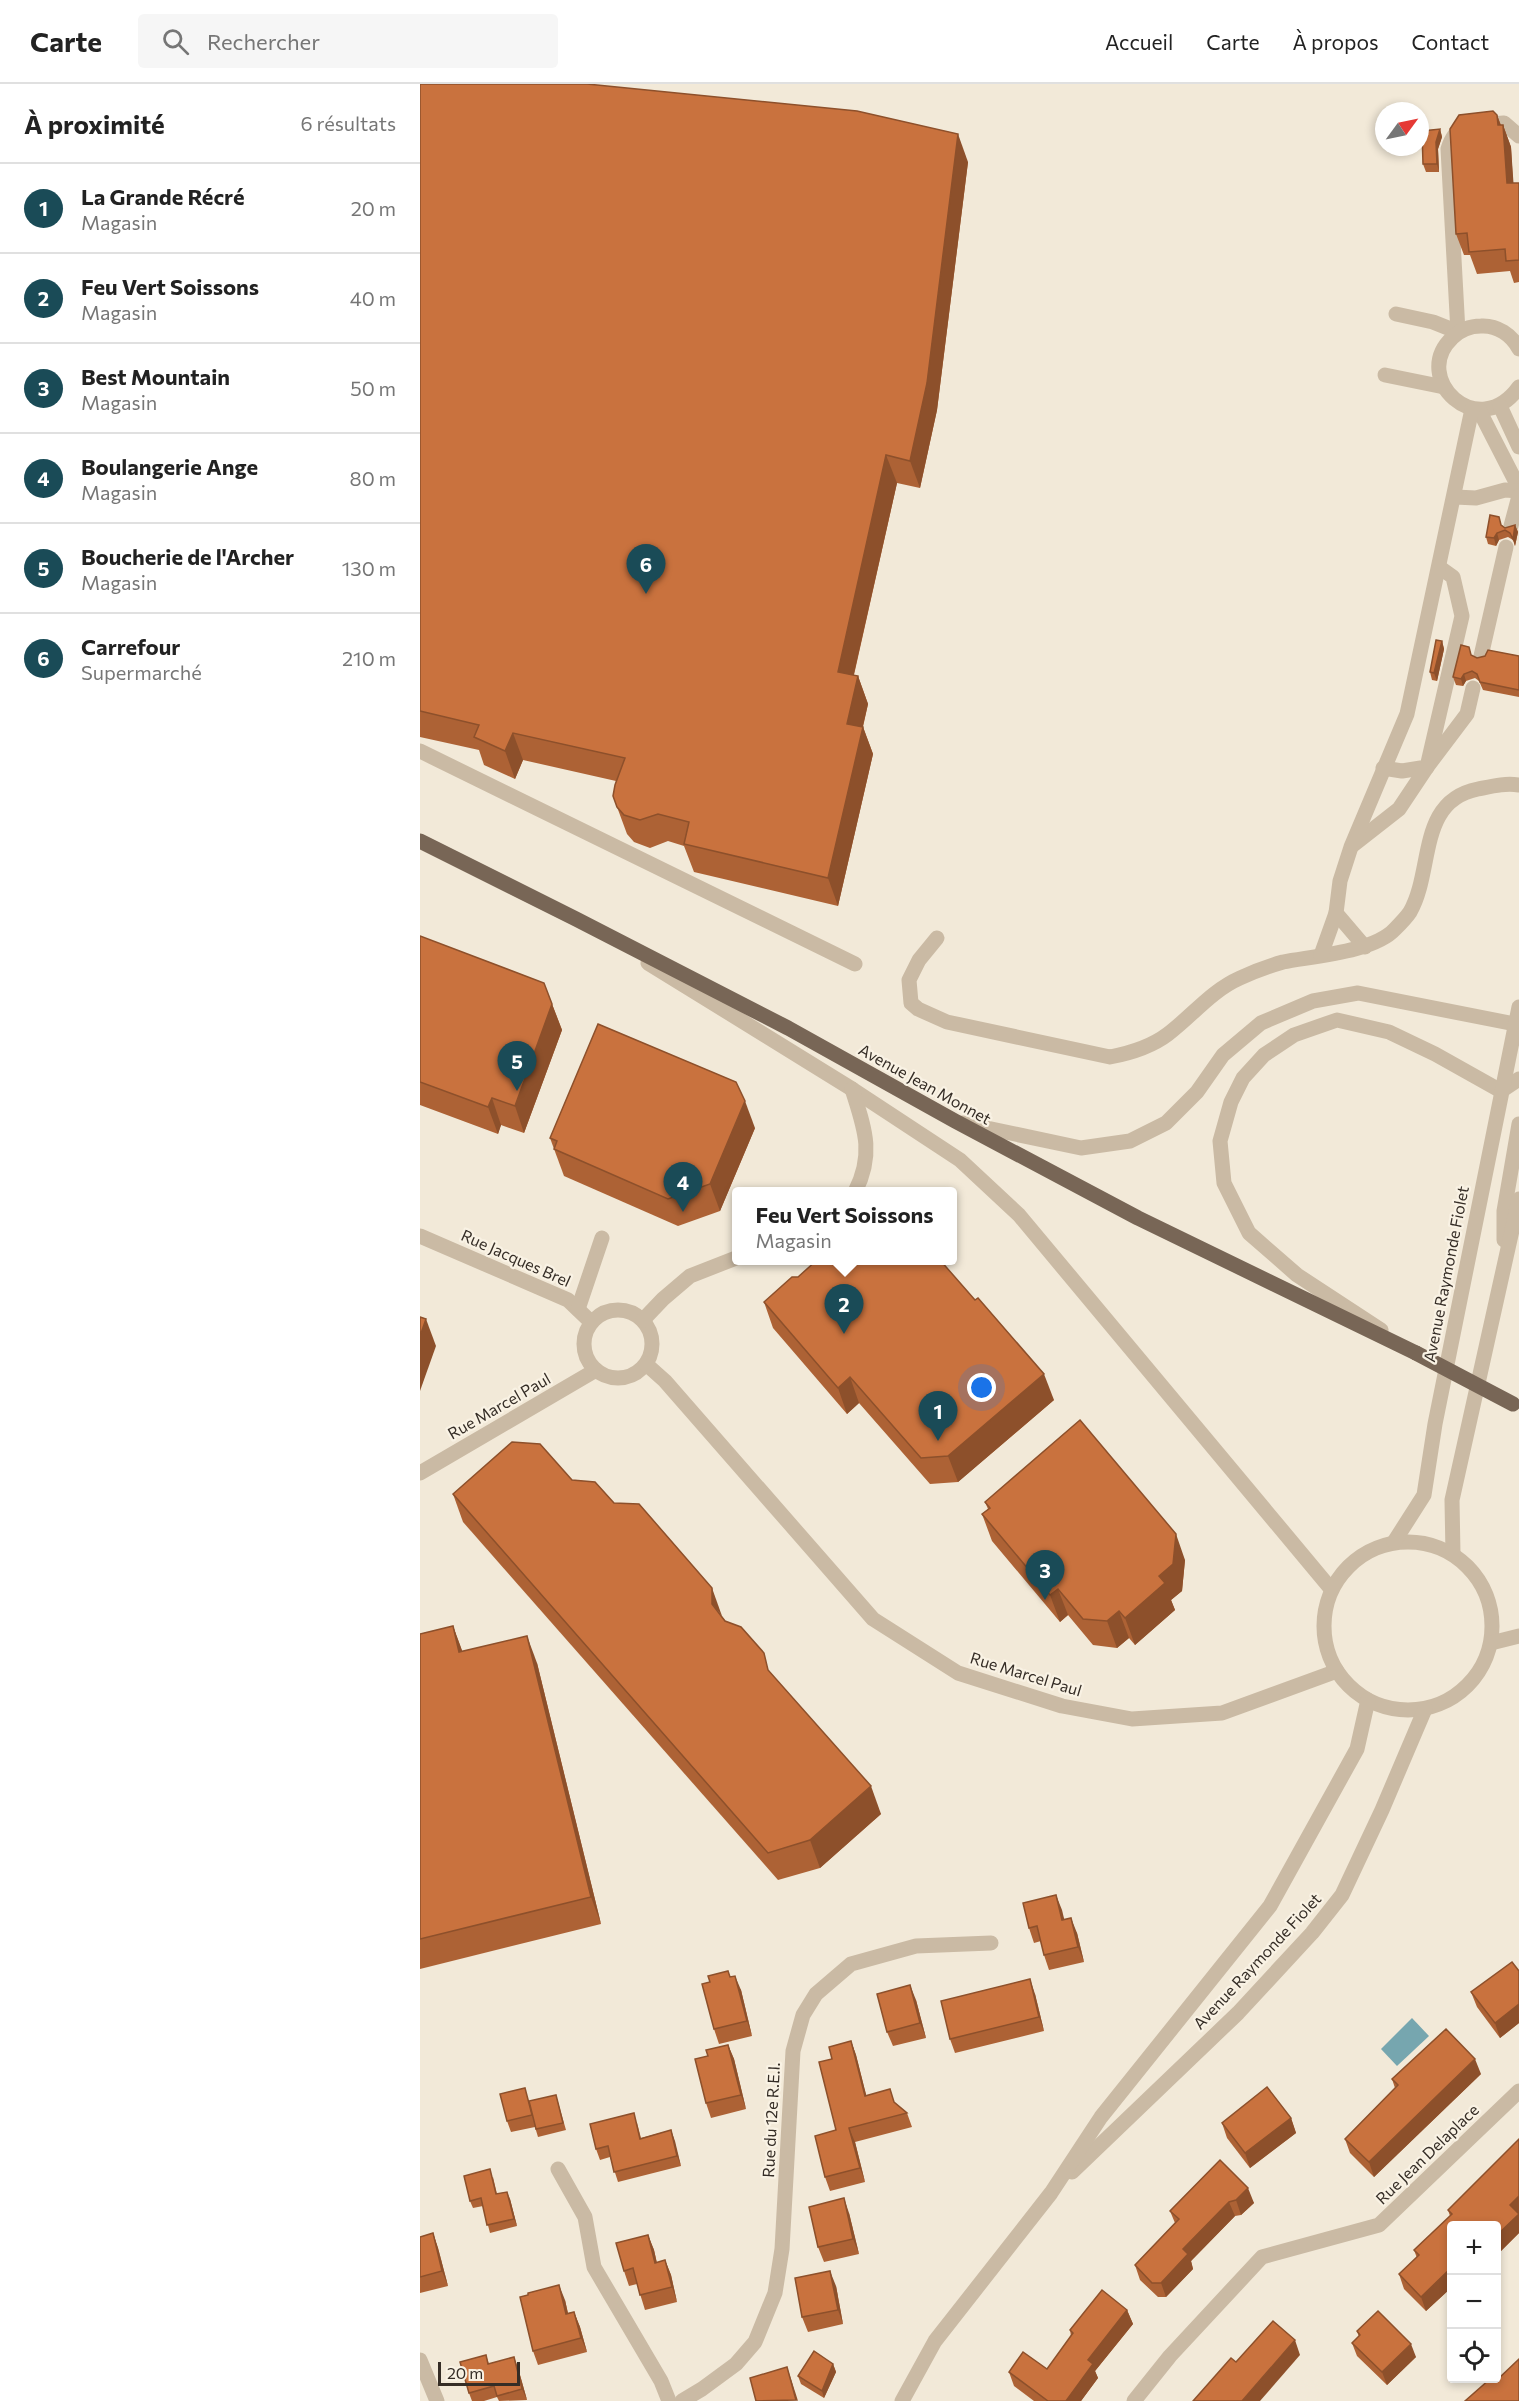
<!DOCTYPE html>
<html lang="fr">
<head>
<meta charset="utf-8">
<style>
	body { margin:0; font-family:Commissioner,sans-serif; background:#f6f6f6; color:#222 }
	.controls { position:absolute; right:18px; bottom:18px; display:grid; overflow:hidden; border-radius:6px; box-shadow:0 3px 9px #0003 }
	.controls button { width:54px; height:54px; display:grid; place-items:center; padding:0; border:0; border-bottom:2px solid #e0e0e0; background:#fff; color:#222; font:30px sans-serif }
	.compass { position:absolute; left:955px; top:18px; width:54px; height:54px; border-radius:50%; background:#fff; box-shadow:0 3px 9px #0003; rotate:57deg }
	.scale { position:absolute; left:18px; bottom:15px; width:82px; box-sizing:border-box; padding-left:6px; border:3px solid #352d26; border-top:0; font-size:16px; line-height:21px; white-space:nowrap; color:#352d26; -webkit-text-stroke:4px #f9f2e4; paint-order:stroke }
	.you { position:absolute; left:562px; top:1304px; width:21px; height:21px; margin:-15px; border:4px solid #fff; border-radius:50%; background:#1a73e8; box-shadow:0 0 0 9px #1a73e833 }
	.badge { display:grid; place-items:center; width:39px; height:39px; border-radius:50%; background:#1a4b57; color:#fff; font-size:20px; font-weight:700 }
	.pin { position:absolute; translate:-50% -50px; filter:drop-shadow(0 2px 3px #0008) }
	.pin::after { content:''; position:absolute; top:32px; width:21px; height:18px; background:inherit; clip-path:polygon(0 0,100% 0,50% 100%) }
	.popup { position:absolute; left:312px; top:1103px; width:225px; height:78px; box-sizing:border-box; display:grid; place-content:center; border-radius:6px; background:#fff; filter:drop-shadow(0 2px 4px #0005); font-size:20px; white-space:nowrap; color:#767676 }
	.popup b { font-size:22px; color:#222 }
	.popup::after { content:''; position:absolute; left:50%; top:100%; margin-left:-12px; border:12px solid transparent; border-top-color:#fff }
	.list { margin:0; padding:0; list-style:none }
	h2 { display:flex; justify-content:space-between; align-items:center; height:78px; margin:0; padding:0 24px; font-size:26px }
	h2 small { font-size:20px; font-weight:400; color:#767676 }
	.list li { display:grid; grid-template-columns:39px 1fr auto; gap:18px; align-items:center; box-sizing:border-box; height:90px; padding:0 24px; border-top:2px solid #e0e0e0 }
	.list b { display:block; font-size:22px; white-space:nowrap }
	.list p { margin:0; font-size:20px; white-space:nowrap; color:#767676 }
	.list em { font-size:20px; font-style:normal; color:#767676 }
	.icon { flex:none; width:33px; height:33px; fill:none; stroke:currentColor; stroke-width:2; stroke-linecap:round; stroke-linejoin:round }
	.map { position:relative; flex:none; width:1099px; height:2317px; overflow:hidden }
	header { display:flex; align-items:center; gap:36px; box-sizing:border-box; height:84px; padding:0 30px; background:#fff; border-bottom:2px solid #e0e0e0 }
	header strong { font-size:28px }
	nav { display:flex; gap:33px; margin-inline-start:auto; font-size:21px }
	.search { width:420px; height:54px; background:#f6f6f6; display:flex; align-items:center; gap:15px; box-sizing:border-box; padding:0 21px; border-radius:6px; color:#767676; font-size:22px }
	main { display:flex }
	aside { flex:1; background:#fff }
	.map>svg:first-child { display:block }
</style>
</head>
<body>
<header>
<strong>Carte</strong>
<div class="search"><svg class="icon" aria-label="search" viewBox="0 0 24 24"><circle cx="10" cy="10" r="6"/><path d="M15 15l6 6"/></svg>Rechercher</div>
<nav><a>Accueil</a><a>Carte</a><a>À propos</a><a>Contact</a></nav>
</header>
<main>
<aside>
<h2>À proximité<small>6 résultats</small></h2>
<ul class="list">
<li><span class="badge">1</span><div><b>La Grande Récré</b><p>Magasin</p></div><em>20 m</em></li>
<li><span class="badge">2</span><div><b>Feu Vert Soissons</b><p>Magasin</p></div><em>40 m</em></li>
<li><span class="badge">3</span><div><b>Best Mountain</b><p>Magasin</p></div><em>50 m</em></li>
<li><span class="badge">4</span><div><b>Boulangerie Ange</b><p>Magasin</p></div><em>80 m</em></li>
<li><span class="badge">5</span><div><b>Boucherie de l'Archer</b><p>Magasin</p></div><em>130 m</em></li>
<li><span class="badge">6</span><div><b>Carrefour</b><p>Supermarché</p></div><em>210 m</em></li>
</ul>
</aside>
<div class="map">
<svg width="1099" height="2317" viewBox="0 0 1099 2317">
	<rect width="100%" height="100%" fill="#f2e9d8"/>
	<path fill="#76a6af" d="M992,1934l17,18 -32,30 -16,-17z"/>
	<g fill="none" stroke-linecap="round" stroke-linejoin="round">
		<g stroke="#cabaa4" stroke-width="15">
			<path d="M976,230l37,8 25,10 -10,-183c9,-30 28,-23 56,-26l15,13"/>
			<path d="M1099,265c-7,-14 -22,-24 -38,-23 -11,0 -21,4 -29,12 -42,40 26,106 67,49"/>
			<path d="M965,291l59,12"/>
			<path d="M1080,322l19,41"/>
			<path d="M1059,326l40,78"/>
			<path d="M1035,413l21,1 29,-8 14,1"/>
			<path d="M1091,442l8,-30"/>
			<path d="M1061,572l25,-109"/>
			<path d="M0,667l435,213"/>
			<path d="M963,684l19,3 25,-4 35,-151 -9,-39 -14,-10"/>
			<path d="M933,761l46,-36 28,-42 40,-53 6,-26"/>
			<path d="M916,829l29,34"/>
			<path d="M517,854l-18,22 -10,20 2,23 7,6 29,13 163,35c21,-4 41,-10 58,-23 25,-19 43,-43 72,-56 13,-6 29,-12 43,-16 31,-6 91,-10 112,-33 5,-5 11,-11 15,-17 24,-42 7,-111 68,-123 15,-3 27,-6 41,-4"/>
			<path d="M901,871l15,-42 4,-32 11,-34 56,-133 65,-305"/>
			<path d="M228,879l204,126 108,71 59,55 312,374"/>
			<path d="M432,1005c12,38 23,64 3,103"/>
			<path d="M543,1039l118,25 49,-7 36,-18 31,-31 26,-37 38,-32 52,-22 45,-8 157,31 4,14"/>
			<path d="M0,1152l148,64 23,22"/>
			<path d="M1084,1156v-29l15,-87"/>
			<path d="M158,1225l24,-71"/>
			<circle cx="198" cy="1260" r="34"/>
			<path d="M223,1236l20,-21 27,-23 46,-18"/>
			<path d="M961,1246l-84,-55 -48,-42 -25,-50 -4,-42 11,-39 12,-24 21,-23 30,-20 43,-15 52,12 46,22 66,37 18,-12"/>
			<path d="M226,1280l19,17 208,238 85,54 104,33 70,13 90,-6 115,-42"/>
			<path d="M0,1389l176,-103"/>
			<circle cx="988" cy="1542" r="84"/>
			<path d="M974,1458l30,-47 11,-71 84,-417"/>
			<path d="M1033,1470l-1,-54 67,-301"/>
			<path d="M1071,1559l28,-7"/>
			<path d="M138,2085l27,48 9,50 67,114 8,20"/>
			<path d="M652,2088l166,-159 74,-80 30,-38 40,-85 43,-101"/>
			<path d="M0,2276l17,41"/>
			<path d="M262,2317l20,-12 34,-25 19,-22 20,-49 7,-44 11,-198 10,-36 13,-21 35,-30 65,-18 75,-3"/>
			<path d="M482,2317l33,-60 116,-148 50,-76 169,-211 87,-157 11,-49"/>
			<path d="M714,2317l36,-45 92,-99 117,-32 140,-134"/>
		</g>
		<path stroke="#786656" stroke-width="15" d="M0,757l156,78 212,109 167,93 183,97 278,135"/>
		<path stroke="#786656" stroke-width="15" d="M996,1269l97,51"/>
	</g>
	<g fill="#ad6235">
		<path d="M0,0l548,78 -31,248 -17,78 -23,-5 -43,192 4,1 10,28 -5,23 10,27 -35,152 -144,-34 -10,-26 -16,-5 -18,7 -16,-6 -7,-8 -14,-38 3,-15 -93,-21 -8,19 -31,-14 -5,-15 -59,-13z"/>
		<path d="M1077,31l4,10h2l8,22 2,36h6v99l-5,1 -4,-12 -33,3 -7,-19h-6l-8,-21z"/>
		<path d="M1020,45l2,8 -4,12 1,23h-13l-3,-8z"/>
		<path d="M1082,441l3,3 10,-3 3,7 -3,14 -2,-6 -5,-3 -9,3 -3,6 -8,-2 -2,-7z"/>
		<path d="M1022,557l2,8 -7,32 -5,-1 -2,-8z"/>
		<path d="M1052,572l5,2 42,-2v41l-36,-7 -4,-9 -4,-3 -9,3 -3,5 -7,-1 -3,-8z"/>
		<path d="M0,852l132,68 10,26 -38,103 -23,-8 -3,9 -78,-29z"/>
		<path d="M335,1044l-35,83 -42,15 -114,-50 -14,-38z"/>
		<path d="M344,1218l290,98 -96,82 -28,2 -71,-81 -12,11 -74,-86z"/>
		<path d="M152,1396l42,23 108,114 49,56 110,141 -61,54 -42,12 -315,-358 -10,-28z"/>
		<path d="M565,1418l200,58 -3,31 -11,9 4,10 -40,35 -6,-7 -12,10 -24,-3 -25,-30 -8,7 -68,-81 -10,-27 6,-5z"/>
		<path d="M33,1542l9,25 75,12 64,261 -181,45v-335z"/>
		<path d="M636,1811l8,25 13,13 7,29 -35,8 -5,-15 -3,-14 -7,2 -5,-15z"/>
		<path d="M1099,1887v52l-19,15 -23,-31 -6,-15z"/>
		<path d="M310,1893l11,13 11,46 -33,8 -5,-15z"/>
		<path d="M615,1910l9,37 -89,22 -5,-14z"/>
		<path d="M496,1916l10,38 -33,8 -6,-14z"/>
		<path d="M431,1957l5,14 10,40 30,9 11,9 5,14 -57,15 10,40 -35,9 -5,-14 11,-47 -4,-71z"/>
		<path d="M308,1961l6,14 12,50 -35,9 -5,-15 2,-47z"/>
		<path d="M1061,1990l-107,103 -24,-24 -5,-14 50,-51 -3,-9z"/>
		<path d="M136,2011l10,35 -28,7 -3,-10 -24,5 -4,-11 23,-20z"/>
		<path d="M871,2034l5,15 -46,35 -23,-30 -5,-15z"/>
		<path d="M217,2039l4,15 30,-8 10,36 -63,16 -8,-25 -10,3 -4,-11z"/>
		<path d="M1099,2055v94l-22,22v-29h-45v61l-26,24 -22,-22 -5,-15 18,-16 -3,-8 36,-34 -2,-6z"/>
		<path d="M800,2076l34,43 -13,12 -6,1 -44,45 2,8 -27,28h-8l-18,-17 -5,-15 40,-42 -5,-12z"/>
		<path d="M73,2093l4,17 13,5 7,27 -27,7 -7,-27 -10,2 -3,-7z"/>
		<path d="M429,2129l10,41 -35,8 -6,-15z"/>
		<path d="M13,2149l5,15 10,38 -28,7v-56z"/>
		<path d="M228,2151l6,15 3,13 8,-3 6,15 6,27 -32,8 -8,-26 -8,2 -5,-15z"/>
		<path d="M416,2202l7,38 -35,8 -6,-15z"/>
		<path d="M145,2216l3,13 6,-1 6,15 7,25 -49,13 -5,-14z"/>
		<path d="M707,2226l6,14 -38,47 3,7 -17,23h-47l-20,-15 -5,-14 38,-3 24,-33 -1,-6z"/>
		<path d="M937,2247l59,26 -29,28 -30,-29 -5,-13 7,-6z"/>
		<path d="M66,2271l3,9 29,4 9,32 -28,1 -2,-4 -13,4h-12l-3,-8z"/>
		<path d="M413,2280l3,8 -12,26 -23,-14 -3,-8z"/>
	</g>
	<g fill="#8d502b">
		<path d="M1077,31l6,17v-7l8,22 4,58 -8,-22z"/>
		<path d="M1020,45l2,8 -4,12 1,23 -2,-8 -1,-22z"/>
		<path d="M538,50l10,28 -31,248 -17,78 -10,-27z"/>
		<path d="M466,371l11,28 -49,217 -10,-28z"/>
		<path d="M1095,441l3,7 -3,14 -2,-7z"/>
		<path d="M1077,449l2,7 -3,6 -2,-8z"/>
		<path d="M1022,557l2,8 -7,32 -3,-8z"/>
		<path d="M1044,590l2,7 -3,5 -2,-7z"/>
		<path d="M438,592l10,28 -11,47 -10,-27z"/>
		<path d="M443,643l10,27 -35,152 -10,-28z"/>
		<path d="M93,649l10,27 -8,19 -10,-28z"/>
		<path d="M132,920l10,26 -38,103 -9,-27z"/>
		<path d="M72,1014l9,27 -3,9 -10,-27z"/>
		<path d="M325,1017l10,27 -35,83 -10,-27z"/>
		<path d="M6,1235l10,27 -16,45v-55z"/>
		<path d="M624,1290l10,26 -96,82 -10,-26z"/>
		<path d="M430,1293l9,26 -12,11 -9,-26z"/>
		<path d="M756,1450l9,26 -3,31 -11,9 4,10 -40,35 -10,-27 34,-42z"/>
		<path d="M292,1504l10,28 -10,-12z"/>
		<path d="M638,1505l10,26 -8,7 -10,-27z"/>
		<path d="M699,1527l10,27 -12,10 -10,-27z"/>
		<path d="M33,1542l10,27 -4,-1z"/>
		<path d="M107,1552l10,27 64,261 -10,-27z"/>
		<path d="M451,1702l10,28 -61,54 -10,-28z"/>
		<path d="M636,1811l6,15 6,25 -6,-15z"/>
		<path d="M651,1834l6,15 7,29 -6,-15z"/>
		<path d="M315,1892l6,14 11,46 -5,-15z"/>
		<path d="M610,1895l5,15 9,37 -5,-14z"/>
		<path d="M490,1901l6,15 10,38 -6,-15z"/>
		<path d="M1099,1920v19l-19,15 -5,-15z"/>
		<path d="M431,1957l5,14 14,55 -5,-14z"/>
		<path d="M308,1961l6,14 12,50 -5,-14z"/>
		<path d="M1055,1975l6,15 -107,103 -5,-15z"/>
		<path d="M871,2034l5,15 -46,35 -5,-15z"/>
		<path d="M429,2044l6,14 10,40 -5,-14z"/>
		<path d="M251,2046l4,11 6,25 -4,-10z"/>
		<path d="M828,2104l6,15 -13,12 -5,-15z"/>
		<path d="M87,2108l3,7 7,27 -3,-7z"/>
		<path d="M1099,2112v37l-22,22v-20l13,-30z"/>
		<path d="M424,2114l5,15 10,41 -6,-15z"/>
		<path d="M809,2118l6,14 -44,45 2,8 -27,28 -5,-14 22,-34z"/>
		<path d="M13,2149l5,15 10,38 -6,-15z"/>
		<path d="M228,2151l6,15 6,28 -5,-15z"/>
		<path d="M245,2176l6,15 6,27 -5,-15z"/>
		<path d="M1032,2183v20l-26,24 -5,-14z"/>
		<path d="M410,2187l6,15 7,38 -5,-14z"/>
		<path d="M139,2201l6,15 6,28 -5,-14z"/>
		<path d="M707,2226l6,14 -38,47 3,7 -17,23h-15l22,-41z"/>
		<path d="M154,2228l6,15 7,25 -6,-14z"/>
		<path d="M875,2256l5,15 -40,46h-18z"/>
		<path d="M991,2260l5,13 -29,28 -5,-13z"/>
		<path d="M94,2273l4,11 9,32 -5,-11z"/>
		<path d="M413,2280l3,8 -12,26 -2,-7z"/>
		<path d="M367,2283l5,15 6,19 -2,-1z"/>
	</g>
	<g fill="#c9723e" stroke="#8d502b" stroke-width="1.5">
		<path d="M0,0h167l270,27 101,23 -31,249 -17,78 -24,-6 -48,217 20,4 -11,48 16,3 -35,151 -144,-34 5,-22 -31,-8 -18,6 -16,-5 -7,-8 -4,-11 2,-11 10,-27 -112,-25 -8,18 -31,-14 5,-12 -59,-14z"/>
		<path d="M1073,27l4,4 1,10h5l4,58h12v77l-13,1 -1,-12 -36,3 -2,-19 -11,1 -6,-105 9,-14z"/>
		<path d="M1020,45l-4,13 1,22h-14l-1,-33z"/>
		<path d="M1070,431l9,2 2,8 4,3 10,-3 -2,14 -3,-6 -5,-3 -8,3 -3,5 -8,-1z"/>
		<path d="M1016,556l6,1 -8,32 -4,-1z"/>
		<path d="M1041,561l8,2 2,8 6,3 8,-2 3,-6 31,6v34l-39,-8 -3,-8 -5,-3 -8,3 -3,5 -8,-2z"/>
		<path d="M0,852l124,47 8,21 -37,102 -23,-8 -4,9 -68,-25z"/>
		<path d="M178,940l138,58 9,19 -35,83 -42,15 -114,-50 3,-8 -7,-3z"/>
		<path d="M397,1176h123l35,40 3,-2 66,76 -96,82 -27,2 -71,-81 -12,11 -74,-86 28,-25h6z"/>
		<path d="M0,1233l6,2 -6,17z"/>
		<path d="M660,1336l96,114 -3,30 -14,12 6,7 -40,35 -6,-7 -12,10 -24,-2 -25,-30 -8,6 -68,-81 8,-6 -5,-6z"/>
		<path d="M92,1358l28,2 32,36 23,2 19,21 25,1 73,84v16l13,17 16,6 23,26 4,17 103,116 -61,54 -42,13 -315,-359z"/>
		<path d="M33,1542l6,26 68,-16 64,261 -171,42v-305z"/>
		<path d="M636,1811l6,25 9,-2 7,29 -34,8 -7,-29 -8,2 -6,-25z"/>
		<path d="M1092,1878l7,9v33l-24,19 -24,-31z"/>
		<path d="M308,1887l2,6 5,-1 12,45 -33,8 -12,-45 8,-2 -2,-6z"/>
		<path d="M610,1895l9,38 -89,22 -9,-38z"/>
		<path d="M490,1901l10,38 -33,9 -10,-38z"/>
		<path d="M1026,1945l29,30 -106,103 -24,-23 53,-54 -6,-6z"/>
		<path d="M431,1957l14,55 25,-7 4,13 13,11 -58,15 11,40 -35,9 -10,-41 21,-6 -17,-68 13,-3 -3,-12z"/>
		<path d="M308,1961l13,50 -35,8 -11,-44 13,-3 -2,-6z"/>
		<path d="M847,2003l24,31 -46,35 -23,-30z"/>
		<path d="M105,2004l7,27 -25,6 -7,-27z"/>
		<path d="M136,2011l7,28 -27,6 -7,-28z"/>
		<path d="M214,2029l6,26 31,-9 6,26 -63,16 -6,-26 -12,3 -6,-25z"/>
		<path d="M1099,2055v57l-9,9 9,9 -22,21v-9h-45v41l-31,30 -22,-23 20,-19 -5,-5 38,-36 -4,-4z"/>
		<path d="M800,2076l28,28 -12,12 -7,2 -46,47 5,5 -27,29h-9l-17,-18 44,-46 -9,-8z"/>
		<path d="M70,2085l6,25 11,-2 7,27 -27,6 -6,-27 -11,3 -6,-25z"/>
		<path d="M424,2114l9,41 -35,8 -9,-40z"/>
		<path d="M13,2149l9,38 -22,6v-40z"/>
		<path d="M228,2151l7,28 10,-3 7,27 -32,8 -7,-27 -9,3 -8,-28z"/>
		<path d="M410,2187l8,39 -36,7 -7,-39z"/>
		<path d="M139,2201l7,29 8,-2 7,26 -48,13 -13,-54 8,-2v-2z"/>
		<path d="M682,2206l25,20 -39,50 5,4 -27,37h-18l-39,-29 14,-20 24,17 26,-36 -3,-3z"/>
		<path d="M958,2227l33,33 -29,28 -30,-29 8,-8 -3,-4z"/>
		<path d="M853,2237l22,19 -53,61h-49l38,-43 5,4z"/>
		<path d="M394,2267l19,13 -11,27 -24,-15z"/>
		<path d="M66,2271l2,9 26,-7 8,32 -25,7 -3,-10 -25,7 -9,-31z"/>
		<path d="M1099,2275v42h-54l25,-22h7v-4l2,3z"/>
		<path d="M367,2283l9,33 -40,1 -6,-23z"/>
	</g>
	<g text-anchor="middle" stroke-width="4.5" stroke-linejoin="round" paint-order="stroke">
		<g font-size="16" fill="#352d26" stroke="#f9f2e4">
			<text transform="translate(505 1000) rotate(29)" y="6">Avenue Jean Monnet</text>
			<text transform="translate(96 1174) rotate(24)" y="6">Rue Jacques Brel</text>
			<text transform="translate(1026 1190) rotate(-79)" y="6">Avenue Raymonde Fiolet</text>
			<text transform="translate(79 1322) rotate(-30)" y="6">Rue Marcel Paul</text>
			<text transform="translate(606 1590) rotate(17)" y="6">Rue Marcel Paul</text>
			<text transform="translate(837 1877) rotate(-47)" y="6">Avenue Raymonde Fiolet</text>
			<text transform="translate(351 2036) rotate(-87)" y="6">Rue du 12e R.E.I.</text>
			<text transform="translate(1007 2070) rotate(-44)" y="6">Rue Jean Delaplace</text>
		</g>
	</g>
</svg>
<div class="controls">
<button>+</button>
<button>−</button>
<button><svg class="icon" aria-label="locate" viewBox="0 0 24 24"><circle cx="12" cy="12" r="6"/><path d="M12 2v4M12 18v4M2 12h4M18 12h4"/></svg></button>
</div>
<svg class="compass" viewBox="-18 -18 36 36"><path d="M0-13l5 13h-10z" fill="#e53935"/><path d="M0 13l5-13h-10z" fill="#767676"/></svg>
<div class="scale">20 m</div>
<div class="you"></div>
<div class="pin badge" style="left:518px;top:1357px">1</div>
<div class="pin badge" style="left:424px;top:1250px">2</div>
<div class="popup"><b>Feu Vert Soissons</b>Magasin</div>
<div class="pin badge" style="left:625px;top:1516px">3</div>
<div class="pin badge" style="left:263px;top:1128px">4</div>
<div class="pin badge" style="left:97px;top:1007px">5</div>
<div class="pin badge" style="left:226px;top:510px">6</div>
</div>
</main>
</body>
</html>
